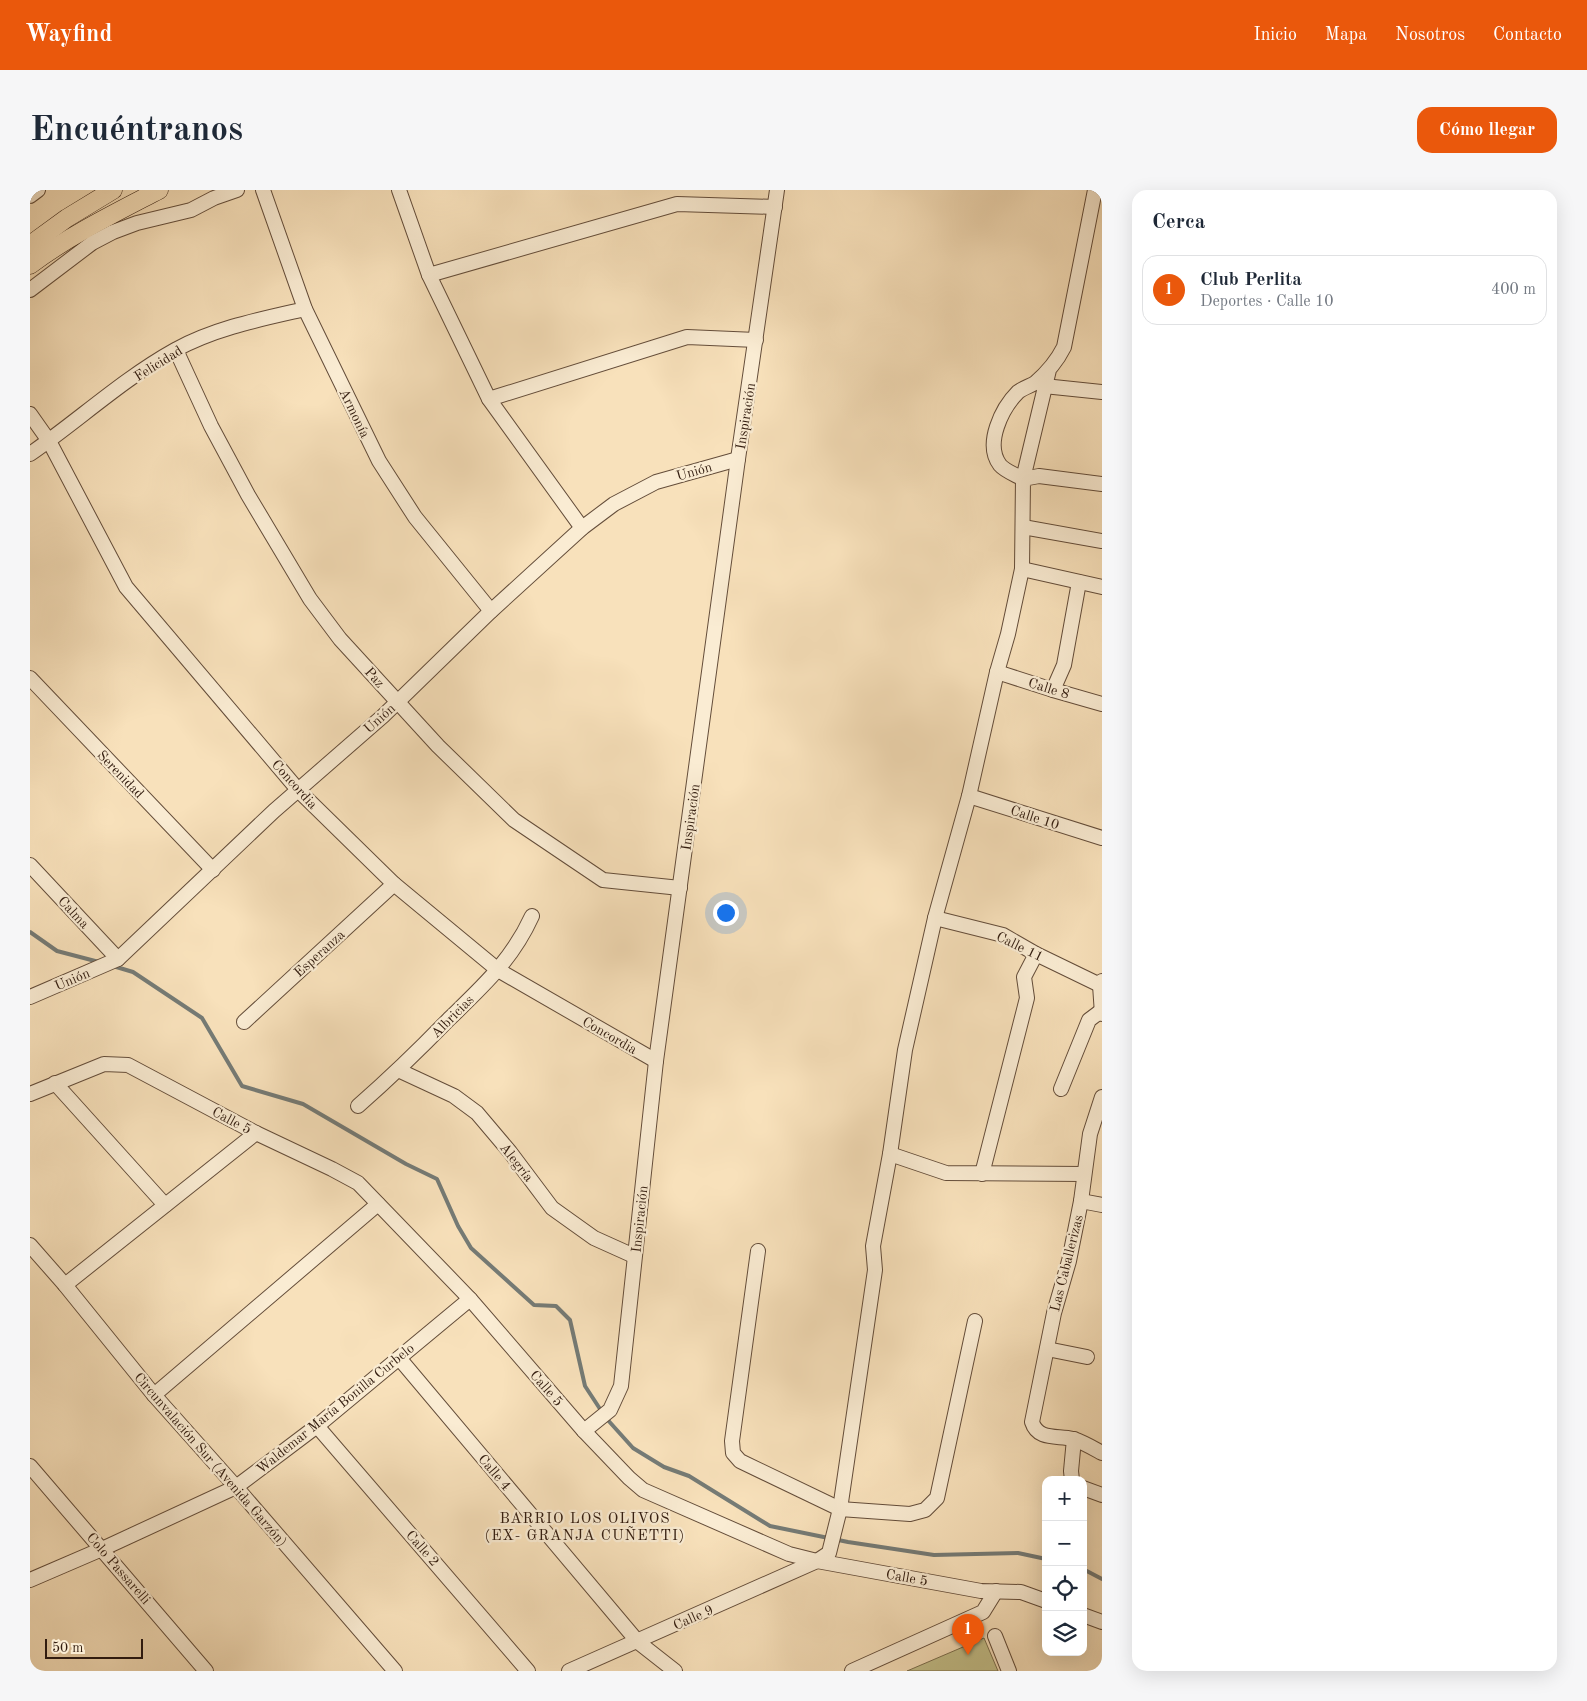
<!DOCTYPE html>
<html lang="es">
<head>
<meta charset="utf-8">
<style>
	body { margin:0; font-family:"Old Standard TT",serif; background:#f6f6f7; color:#1f2937 }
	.controls { position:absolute; right:15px; bottom:15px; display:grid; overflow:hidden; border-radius:10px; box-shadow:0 5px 20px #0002 }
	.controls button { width:45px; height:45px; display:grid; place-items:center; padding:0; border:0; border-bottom:1px solid #e0e1e3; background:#fff; color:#1f2937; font:25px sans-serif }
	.scale { position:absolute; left:15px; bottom:12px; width:98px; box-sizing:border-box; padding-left:5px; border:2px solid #321c0f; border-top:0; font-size:14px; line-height:18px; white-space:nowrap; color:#321c0f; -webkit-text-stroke:4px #faecd3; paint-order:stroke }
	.you { position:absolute; left:695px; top:722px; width:18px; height:18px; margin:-12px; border:4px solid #fff; border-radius:50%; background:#1a73e8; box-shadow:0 0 0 8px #1a73e833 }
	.badge { display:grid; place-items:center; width:32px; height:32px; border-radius:50%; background:#ea580c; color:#fff; font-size:16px; font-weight:700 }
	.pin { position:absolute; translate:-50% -41px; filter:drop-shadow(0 1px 2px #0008) }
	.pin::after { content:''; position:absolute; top:26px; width:18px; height:15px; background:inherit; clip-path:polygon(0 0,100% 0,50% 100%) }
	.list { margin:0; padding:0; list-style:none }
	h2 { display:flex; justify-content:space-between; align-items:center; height:65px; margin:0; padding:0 20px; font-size:21px }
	h2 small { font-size:16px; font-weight:400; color:#747a83 }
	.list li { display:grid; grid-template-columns:32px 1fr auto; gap:15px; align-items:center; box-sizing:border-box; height:70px; margin:0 10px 10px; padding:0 10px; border:1px solid #e0e1e3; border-radius:15px }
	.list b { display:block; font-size:19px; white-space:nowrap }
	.list p { margin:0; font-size:16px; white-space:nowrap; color:#747a83 }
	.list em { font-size:16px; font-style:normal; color:#747a83 }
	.icon { flex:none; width:28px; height:28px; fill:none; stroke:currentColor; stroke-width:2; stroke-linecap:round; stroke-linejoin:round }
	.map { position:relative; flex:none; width:1072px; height:1481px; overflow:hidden; border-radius:15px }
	header { display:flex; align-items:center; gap:30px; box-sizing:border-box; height:70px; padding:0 25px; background:#ea580c; color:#fff }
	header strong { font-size:24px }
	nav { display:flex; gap:28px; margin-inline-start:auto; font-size:18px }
	.intro { display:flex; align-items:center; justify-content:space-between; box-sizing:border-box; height:120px; padding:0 30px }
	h1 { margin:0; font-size:35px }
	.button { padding:12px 22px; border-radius:15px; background:#ea580c; color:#fff; font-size:18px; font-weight:700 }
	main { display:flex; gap:30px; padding:0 30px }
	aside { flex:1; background:#fff; border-radius:15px; box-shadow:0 5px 20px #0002 }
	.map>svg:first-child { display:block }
</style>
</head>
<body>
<header>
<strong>Wayfind</strong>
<nav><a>Inicio</a><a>Mapa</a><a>Nosotros</a><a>Contacto</a></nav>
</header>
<div class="intro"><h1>Encuéntranos</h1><a class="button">Cómo llegar</a></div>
<main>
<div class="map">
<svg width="1072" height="1481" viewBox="0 0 1072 1481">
	<rect width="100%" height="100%" fill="#f8e1bb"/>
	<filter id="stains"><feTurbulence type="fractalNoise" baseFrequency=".004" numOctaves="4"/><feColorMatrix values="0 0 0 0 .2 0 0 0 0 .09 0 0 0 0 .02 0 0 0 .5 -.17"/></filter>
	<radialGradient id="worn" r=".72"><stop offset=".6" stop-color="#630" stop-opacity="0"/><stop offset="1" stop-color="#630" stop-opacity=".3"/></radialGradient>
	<path fill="#c4c18b" stroke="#7b6e4d" d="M954,1448l14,33h-91z"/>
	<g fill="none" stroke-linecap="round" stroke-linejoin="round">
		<g stroke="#757b76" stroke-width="4">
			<path d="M0,742l27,19 42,11"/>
			<path d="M83,776l20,6 69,46 40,68 61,18 103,60 31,15 21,47 13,22 63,57 22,1 14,14 15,66 17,26"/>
			<path d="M576,1228l27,30 31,19 25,9 81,50 78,16 86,13 84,-2 28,6"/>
			<path d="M1053,1379l19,10"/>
		</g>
		<defs>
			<g id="minor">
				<path d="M233,0l42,119 74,152 36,56 76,94"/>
				<path d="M369,0l30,85 60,124 93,129"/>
				<path d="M0,6l8,-6"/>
				<path d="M399,85l248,-71 98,3"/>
				<path d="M0,100l62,-47 21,-11 24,-9 54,-13 23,-12 23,-8"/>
				<path d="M146,160l35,76 37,69 62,104 30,40 98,107 76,74 89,60 77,8"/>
				<path d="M1019,180l-26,109c-7,-4 -18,-8 -23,-14 -16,-21 2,-57 18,-73 5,-4 12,-6 17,-9 13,-11 22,-22 29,-36l31,-157"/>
				<path d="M1014,196l58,6"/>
				<path d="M459,209l198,-62 69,3"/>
				<path d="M0,224l19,27 77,146 173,204 95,93 104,86 158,91"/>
				<path d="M0,264c49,-34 93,-75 145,-104 40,-22 86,-31 130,-41"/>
				<path d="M993,337l79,14"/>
				<path d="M992,379l80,18"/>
				<path d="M967,482l56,18 49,14"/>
				<path d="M0,488l183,192"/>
				<path d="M1023,500l11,-25 15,-83"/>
				<path d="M939,606l133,42"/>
				<path d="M0,675l88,94"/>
				<path d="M905,728l68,17 33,19 64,31"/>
				<path d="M1072,791l-2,4 2,29"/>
				<path d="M0,807l88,-38 156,-148 109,-95 108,-105 91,-83 32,-24 42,-22 82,-23"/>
				<path d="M214,832l150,-138"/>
				<path d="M368,880l56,26 23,17 33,39 42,56 42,30 40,18"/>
				<path d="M25,893l110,122"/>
				<path d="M1031,899l28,-69 12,-9"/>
				<path d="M0,904l74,-30 24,1 128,68 76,36 26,14 112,116 114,132 45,47 14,12 146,64 28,7 164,30 40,1 25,9"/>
				<path d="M1072,907l-12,37 -9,67 -12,60 -15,52 -22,109c6,19 26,13 41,17 10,3 20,9 29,14"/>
				<path d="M328,916c32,-28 62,-57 91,-87 34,-33 63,-59 83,-103"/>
				<path d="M860,964l56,19 138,1"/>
				<path d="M952,984l45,-176 -3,-21 12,-23"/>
				<path d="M1051,1011l21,4"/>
				<path d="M0,1055l35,40 89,110 82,92 159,184"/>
				<path d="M728,1061l-26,190 1,12 7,8 100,48 70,5 15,-4 12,-12 38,-177"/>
				<path d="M35,1095l191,-152"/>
				<path d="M1017,1159l40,8"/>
				<path d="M369,1168l239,284 37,29"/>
				<path d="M124,1205l224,-191"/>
				<path d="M287,1236l211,245"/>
				<path d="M554,1241l26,-21 11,-24 35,-325 82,-602 39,-269"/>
				<path d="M0,1276l176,205"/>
				<path d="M1042,1290l-1,-9 3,-32"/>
				<path d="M1053,1298l19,7"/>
				<path d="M0,1390l72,-31 134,-62 81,-61 153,-127"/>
				<path d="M1053,1425l19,7"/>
				<path d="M965,1446l14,35"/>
				<path d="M539,1481l248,-110 12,-8 11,-44 35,-239 -2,-24 17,-92 15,-104 30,-132 34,-122 28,-124 11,-38 14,-65 1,-90 16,-3 63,8"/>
				<path d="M822,1481l131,-59 13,-21"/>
			</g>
			<g id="major">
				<path d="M0,55l37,-27 46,-28"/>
				<path d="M0,75c40,-30 85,-52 129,-75"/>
			</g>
		</defs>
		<use href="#minor" stroke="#644d3a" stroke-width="16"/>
		<use href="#major" stroke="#321c0f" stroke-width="19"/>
		<use href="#minor" stroke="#faecd3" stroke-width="14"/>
		<use href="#major" stroke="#f8e1bb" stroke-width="18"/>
	</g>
	<g text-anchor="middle" stroke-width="4.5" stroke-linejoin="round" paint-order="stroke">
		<g font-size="14" fill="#321c0f" stroke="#faecd3">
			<text transform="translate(128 173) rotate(-32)" y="5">Felicidad</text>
			<text transform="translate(325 223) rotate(64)" y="5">Armonía</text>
			<text transform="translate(715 226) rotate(-81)" y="5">Inspiración</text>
			<text transform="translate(664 281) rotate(-16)" y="5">Unión</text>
			<text transform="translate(345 487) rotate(48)" y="5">Paz</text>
			<text transform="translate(1019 498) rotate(17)" y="5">Calle 8</text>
			<text transform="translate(349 528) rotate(-42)" y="5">Unión</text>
			<text transform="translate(91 584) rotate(46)" y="5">Serenidad</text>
			<text transform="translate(265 594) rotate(48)" y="5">Concordia</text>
			<text transform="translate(660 627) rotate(-82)" y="5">Inspiración</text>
			<text transform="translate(1005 627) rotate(18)" y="5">Calle 10</text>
			<text transform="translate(44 722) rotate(47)" y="5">Calma</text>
			<text transform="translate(990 756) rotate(26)" y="5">Calle 11</text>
			<text transform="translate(289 763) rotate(-42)" y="5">Esperanza</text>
			<text transform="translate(42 789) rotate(-23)" y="5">Unión</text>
			<text transform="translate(422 826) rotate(-45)" y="5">Albricias</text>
			<text transform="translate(580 845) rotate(30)" y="5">Concordia</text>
			<text transform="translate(202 930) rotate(28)" y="5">Calle 5</text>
			<text transform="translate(487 972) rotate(52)" y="5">Alegría</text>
			<text transform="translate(609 1029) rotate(-84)" y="5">Inspiración</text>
			<text transform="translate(1036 1073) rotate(-76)" y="5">Las Caballerizas</text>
			<text transform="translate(517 1198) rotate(49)" y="5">Calle 5</text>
			<text transform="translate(305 1218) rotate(-39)" y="5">Waldemar María Bonilla Curbelo</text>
			<text transform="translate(181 1269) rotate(49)" y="5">Circunvalación Sur (Avenida Garzón)</text>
			<text transform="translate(465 1282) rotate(50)" y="5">Calle 4</text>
			<text transform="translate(393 1358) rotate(49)" y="5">Calle 2</text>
			<text transform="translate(89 1378) rotate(49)" y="5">Colo Passarelli</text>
			<text transform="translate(877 1387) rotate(10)" y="5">Calle 5</text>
			<text transform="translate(663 1427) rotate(-24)" y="5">Calle 9</text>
		</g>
		<g font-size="15" letter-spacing="1" fill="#321c0f" stroke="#faecd3">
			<text x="555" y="1333">BARRIO LOS OLIVOS<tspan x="555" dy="17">(EX- GRANJA CUÑETTI)</tspan></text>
		</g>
	</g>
	<rect width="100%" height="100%" filter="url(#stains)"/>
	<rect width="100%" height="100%" fill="url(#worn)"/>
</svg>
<div class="controls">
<button>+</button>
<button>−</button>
<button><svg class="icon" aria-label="locate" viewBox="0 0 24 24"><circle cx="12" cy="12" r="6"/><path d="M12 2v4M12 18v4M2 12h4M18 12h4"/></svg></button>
<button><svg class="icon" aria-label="layers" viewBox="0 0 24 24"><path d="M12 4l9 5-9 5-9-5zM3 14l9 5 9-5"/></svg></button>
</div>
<div class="scale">50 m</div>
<div class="you"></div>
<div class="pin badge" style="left:938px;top:1465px">1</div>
</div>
<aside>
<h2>Cerca<small></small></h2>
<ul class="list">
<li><span class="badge">1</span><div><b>Club Perlita</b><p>Deportes · Calle 10</p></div><em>400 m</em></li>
</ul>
</aside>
</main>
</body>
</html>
